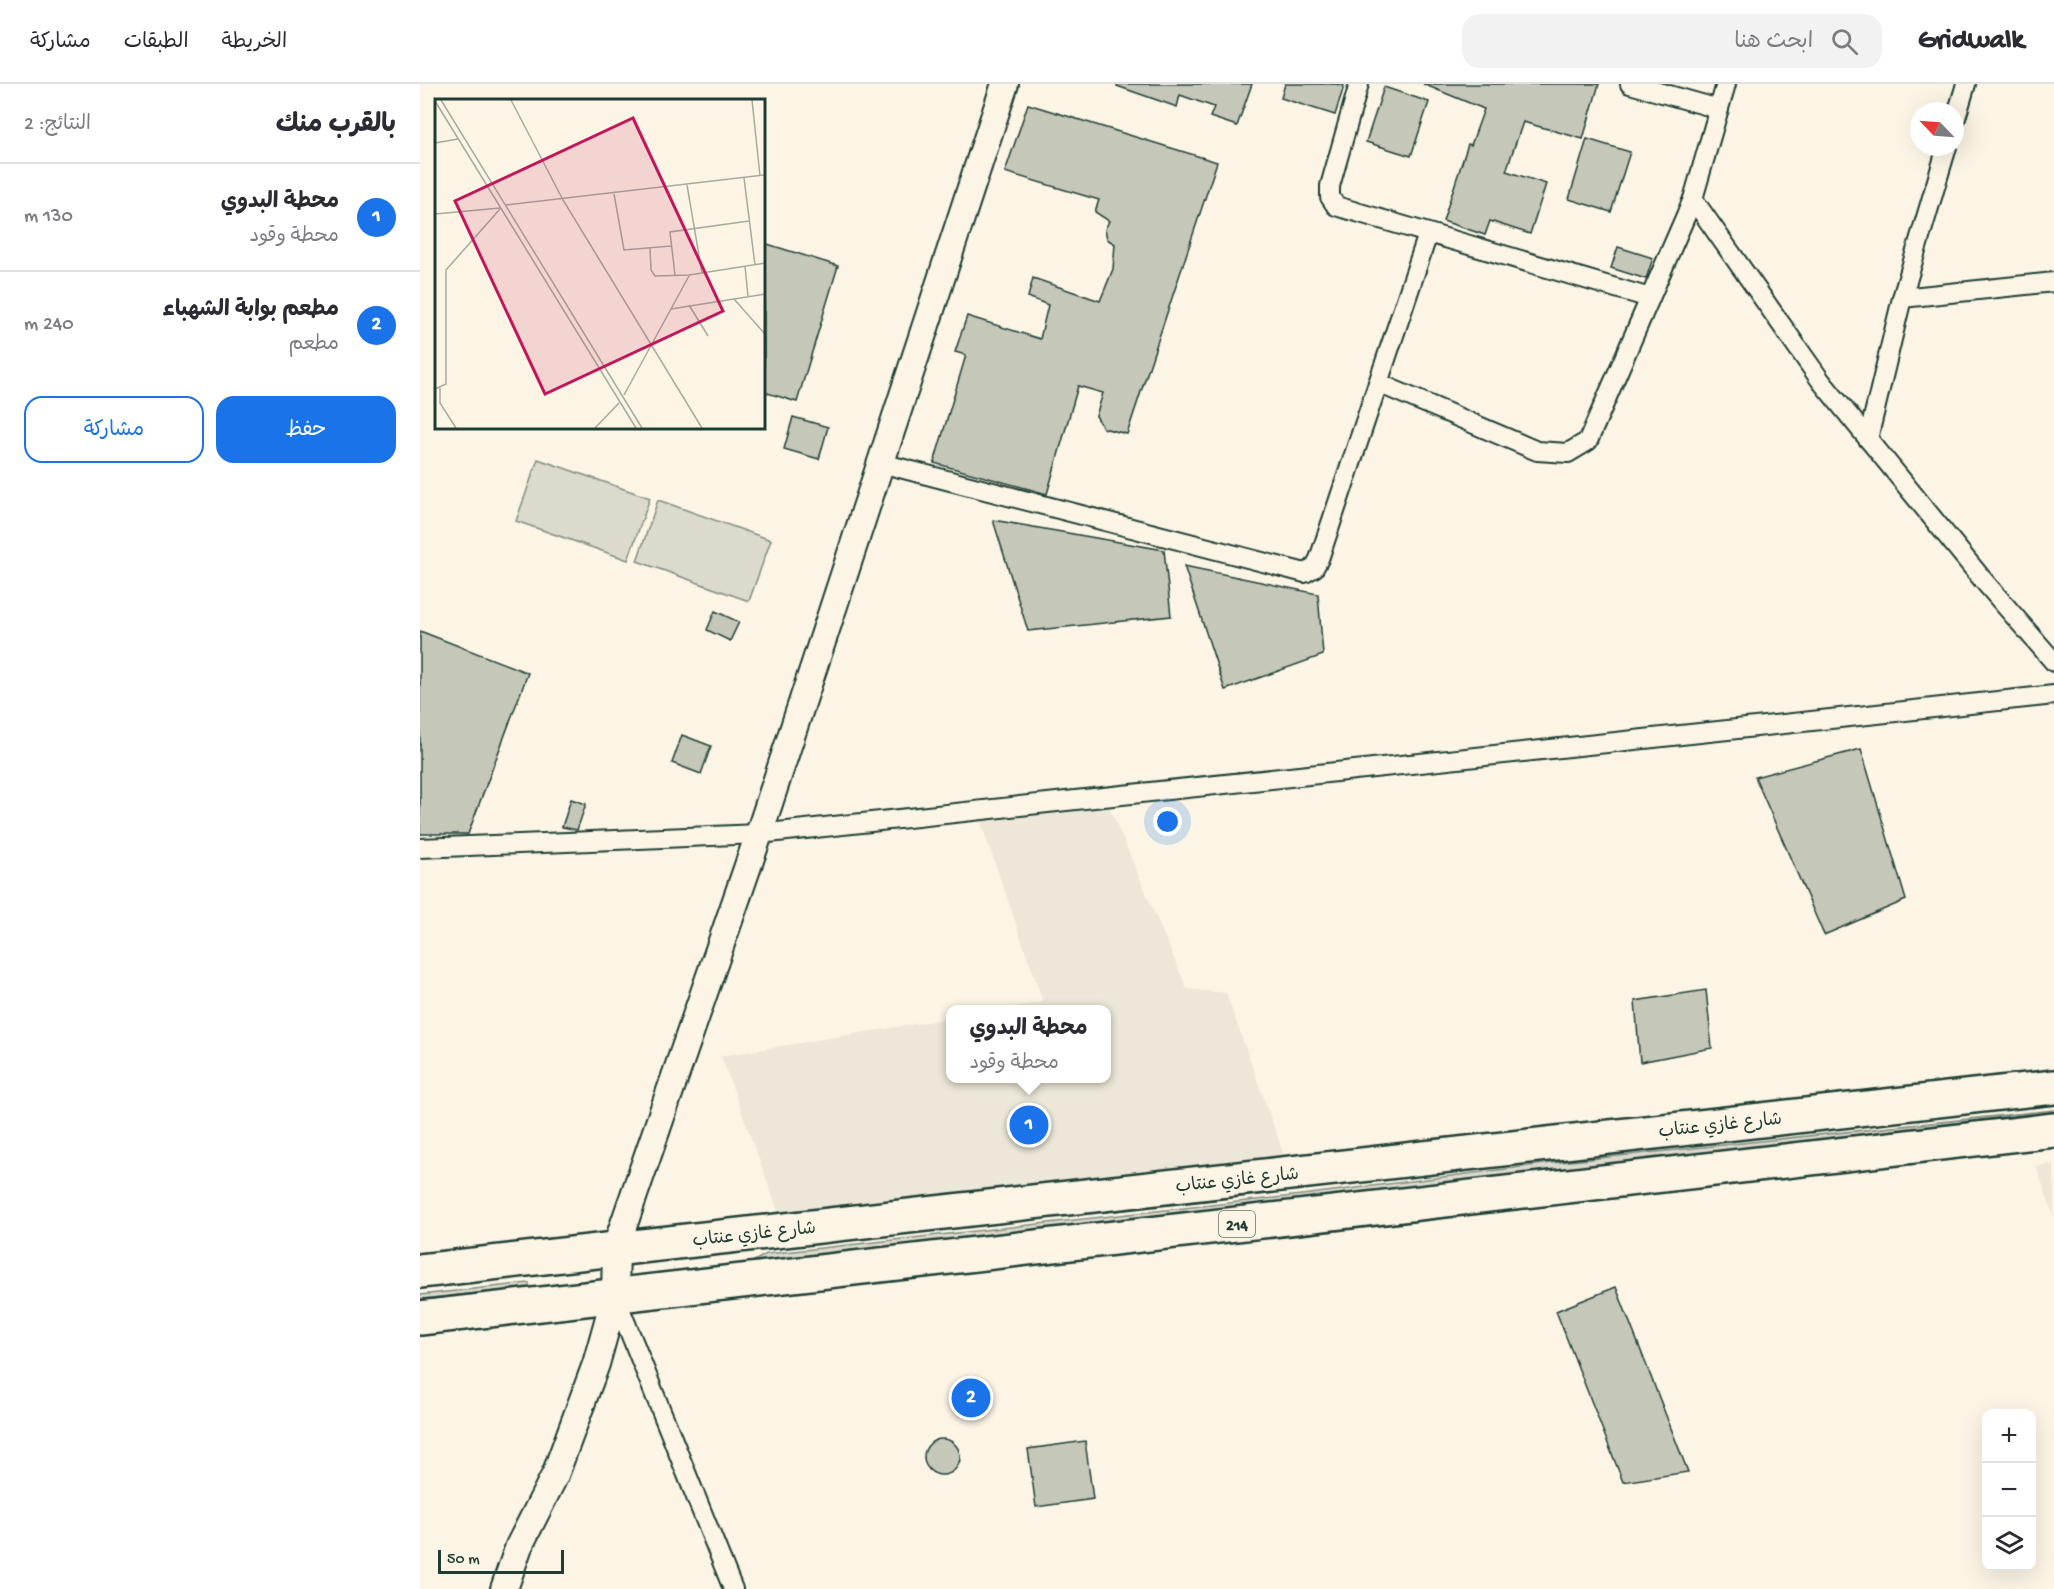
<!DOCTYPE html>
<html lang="ar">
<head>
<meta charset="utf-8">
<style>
	body { margin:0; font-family:"Gochi Hand","Playpen Sans Arabic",sans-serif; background:#f2f2f3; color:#2b2b33; direction:rtl }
	.controls { position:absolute; right:18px; bottom:18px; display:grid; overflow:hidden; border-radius:12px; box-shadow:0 6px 24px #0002 }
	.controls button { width:54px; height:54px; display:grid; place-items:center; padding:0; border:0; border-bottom:2px solid #e1e1e2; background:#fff; color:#2b2b33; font:30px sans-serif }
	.compass { position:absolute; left:1490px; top:18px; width:54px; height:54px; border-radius:50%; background:#fff; box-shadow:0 6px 24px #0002; rotate:295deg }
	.scale { position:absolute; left:18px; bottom:15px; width:126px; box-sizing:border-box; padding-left:6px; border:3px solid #1f3d34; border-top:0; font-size:16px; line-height:21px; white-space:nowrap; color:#1f3d34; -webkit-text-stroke:4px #fcf5e5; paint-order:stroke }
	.you { position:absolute; left:748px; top:738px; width:21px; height:21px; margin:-15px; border:4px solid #fff; border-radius:50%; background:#1a73e8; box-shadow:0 0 0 9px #1a73e833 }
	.badge { display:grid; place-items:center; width:39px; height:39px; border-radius:50%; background:#1a73e8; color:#fff; font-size:20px; font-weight:700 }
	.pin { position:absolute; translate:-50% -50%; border:3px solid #fff; box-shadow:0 2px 6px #0006 }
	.popup { position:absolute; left:526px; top:921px; width:165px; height:78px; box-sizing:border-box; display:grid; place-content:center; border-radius:12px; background:#fff; filter:drop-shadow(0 2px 4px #0005); font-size:20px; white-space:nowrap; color:#7c7c81 }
	.popup b { font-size:22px; color:#2b2b33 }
	.popup::after { content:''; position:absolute; left:50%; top:100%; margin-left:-12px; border:12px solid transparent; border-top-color:#fff }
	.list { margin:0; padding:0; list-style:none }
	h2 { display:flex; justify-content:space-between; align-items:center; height:78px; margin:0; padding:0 24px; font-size:26px }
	h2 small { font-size:20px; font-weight:400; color:#7c7c81 }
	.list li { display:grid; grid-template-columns:39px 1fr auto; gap:18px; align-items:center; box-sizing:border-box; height:108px; padding:0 24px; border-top:2px solid #e1e1e2 }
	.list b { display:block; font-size:22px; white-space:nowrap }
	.list p { margin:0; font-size:20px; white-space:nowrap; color:#7c7c81 }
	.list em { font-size:20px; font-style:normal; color:#7c7c81 }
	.actions { display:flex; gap:12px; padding:18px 24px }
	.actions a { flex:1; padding:14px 0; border:2px solid #1a73e8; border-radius:18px; text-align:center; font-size:21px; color:#1a73e8 }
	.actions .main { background:#1a73e8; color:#fff }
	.icon { flex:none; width:33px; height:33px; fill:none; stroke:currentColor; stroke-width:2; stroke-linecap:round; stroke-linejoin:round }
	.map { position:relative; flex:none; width:1634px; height:1505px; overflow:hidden; direction:ltr }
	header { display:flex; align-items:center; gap:36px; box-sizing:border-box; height:84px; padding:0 30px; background:#fff; border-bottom:2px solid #e1e1e2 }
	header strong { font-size:28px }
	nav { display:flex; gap:33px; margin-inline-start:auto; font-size:21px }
	.search { width:420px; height:54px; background:#f2f2f3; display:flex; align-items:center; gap:15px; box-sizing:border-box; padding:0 21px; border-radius:18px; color:#7c7c81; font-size:22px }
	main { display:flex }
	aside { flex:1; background:#fff }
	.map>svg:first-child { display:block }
</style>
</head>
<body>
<header>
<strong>Gridwalk</strong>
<div class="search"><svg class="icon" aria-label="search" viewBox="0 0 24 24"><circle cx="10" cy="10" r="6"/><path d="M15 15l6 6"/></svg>ابحث هنا</div>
<nav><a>الخريطة</a><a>الطبقات</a><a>مشاركة</a></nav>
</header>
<main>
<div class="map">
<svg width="1634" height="1505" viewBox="0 0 1634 1505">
	<rect width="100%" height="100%" fill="#fcf5e5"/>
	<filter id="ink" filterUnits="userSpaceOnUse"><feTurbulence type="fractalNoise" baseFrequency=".0167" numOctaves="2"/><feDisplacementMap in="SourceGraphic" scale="12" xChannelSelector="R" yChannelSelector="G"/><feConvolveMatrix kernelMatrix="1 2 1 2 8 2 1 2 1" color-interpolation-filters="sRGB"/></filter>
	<g filter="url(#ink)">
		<g fill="#ece7d8">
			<path d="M685,713l82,192 39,4 59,165 -500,72 -64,-174 230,-38v60h156v-68l-105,-1 41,-7 -66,-191z"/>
			<path d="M1634,1080v53l-18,-51z"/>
		</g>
		<g fill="#dcdacc" stroke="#7e8c80" stroke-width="1.5">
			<path d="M118,375l112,39 -22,62 -112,-39z"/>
			<path d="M238,416l113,40 -22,61 -112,-40z"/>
			<path d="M1634,1026v8l-1390,159 1,-5 87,-10 15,-8 535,-59 250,-32z"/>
			<path d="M109,1199l1,5 -110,11v-4z"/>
		</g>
		<g fill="#c5c7b9" stroke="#1f3d34" stroke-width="1.5">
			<path d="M698,0h134l-15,42 -27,-9 4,-10 -34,-12 -3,12 -60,-21z"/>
			<path d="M865,0h51l8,2 -9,29 -54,-17z"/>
			<path d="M1003,0h176l-16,55 -60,-17 -17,49 40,13 -16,50 -40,-13 -5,14 -42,-14 25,-77 3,1 13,-36z"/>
			<path d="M964,3l45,15 -18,54 -45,-14z"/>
			<path d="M608,20l189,58 -90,272 -24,-6 -7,-12 7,-23 -25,-7 -31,108 -113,-31 32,-108 -11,-3 12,-36 73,23 8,-34 -20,-8 5,-19 67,23 13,-32 2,-25 -8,-5 -2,-10 4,-8 -14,-9 4,-12 -94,-28z"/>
			<path d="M1167,55l43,13 -19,60 -42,-13z"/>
			<path d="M344,159l74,23 -41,136 -33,-10z"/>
			<path d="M1198,163l35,11 -7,21 -35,-11z"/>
			<path d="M373,333l35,10 -9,32 -35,-10z"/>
			<path d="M573,436l171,30 7,66 -143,15z"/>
			<path d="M764,482l134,28 5,61 -98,35z"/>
			<path d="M295,527l24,11 -9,19 -23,-11z"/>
			<path d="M0,547l108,42 -60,161h-48z"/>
			<path d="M262,651l29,11 -10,28 -29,-11z"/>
			<path d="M1441,665l45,151 -82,35 -69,-158z"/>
			<path d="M151,715l15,5 -9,26 -15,-3z"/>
			<path d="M1286,906l6,58 -72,14 -5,-61z"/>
			<path d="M1196,1203l72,185 -65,10 -67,-171z"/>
			<circle cx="522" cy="1373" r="18"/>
			<path d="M665,1357l8,58 -57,8 -8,-58z"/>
		</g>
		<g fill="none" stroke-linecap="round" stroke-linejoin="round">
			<defs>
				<g id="street">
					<path d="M939,0l-29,102v11l6,9 314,92"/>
					<path d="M1210,0l89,25"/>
					<path d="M1535,37l11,-37"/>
					<path d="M1273,115l128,182 162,199 71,82"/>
					<path d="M1482,214l152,-16"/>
					<path d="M958,299l159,68 31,2 20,-12 105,-242 33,-115"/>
					<path d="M1448,355l34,-141 45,-151"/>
					<path d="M461,379l424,110 9,-5 5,-9 109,-325"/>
					<path d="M0,764l339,-14 1295,-139"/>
					<path d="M195,1212l118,293"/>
				</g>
				<path id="secondary" d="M84,1505l15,-43 36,-71 41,-111 19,-68 1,-49 143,-413 246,-750"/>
				<g id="highway">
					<path d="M0,1187l1634,-184"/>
					<path d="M0,1234l1634,-188"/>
				</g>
			</defs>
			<use href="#street" stroke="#1f3d34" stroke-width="22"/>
			<use href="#secondary" stroke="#1f3d34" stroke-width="30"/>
			<use href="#highway" stroke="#1f3d34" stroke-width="38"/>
			<use href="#street" stroke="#fcf5e5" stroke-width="18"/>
			<use href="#secondary" stroke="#fcf5e5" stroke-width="26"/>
			<use href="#highway" stroke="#fcf5e5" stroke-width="33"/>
		</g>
	</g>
	<g text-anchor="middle" stroke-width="4.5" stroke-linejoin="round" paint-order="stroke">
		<rect fill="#fcf5e5" stroke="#617469" stroke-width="1.5" x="799" y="1127" width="36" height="26" rx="4.5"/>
		<g font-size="16" font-weight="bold" fill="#1f3d34">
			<text x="817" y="1146">214</text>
		</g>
		<g font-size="18" fill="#1f3d34" stroke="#fcf5e5">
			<text transform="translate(1300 1040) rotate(-6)" y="6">شارع غازي عنتاب</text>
			<text transform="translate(817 1095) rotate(-6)" y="6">شارع غازي عنتاب</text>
			<text transform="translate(334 1149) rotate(-6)" y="6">شارع غازي عنتاب</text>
		</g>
	</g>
	<g transform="translate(15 15)">
		<rect width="330" height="330" fill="#fcf5e5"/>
		<path fill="none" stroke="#a4ab9e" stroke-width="1.5" d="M6,1l201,328M76,1l52,100 139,228M317,1l8,76M0,2l201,327M0,44l23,-4M309,79l11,87M252,86l15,88M179,95l10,56 47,-4M71,106l259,-30M0,115l65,-6M215,149l1,22 4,6 34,-1 76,-12M310,167l3,30M240,176l-5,-43 79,-11M299,200l31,35M254,206l19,31M236,210l94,-15M5,289v15l16,25M0,290l11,-5v-114l54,-61M189,296l65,-119M160,329l24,-25"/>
		<path fill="#c2185b" fill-opacity="0.15" stroke="#c2185b" stroke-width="3" d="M198,19l90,193 -178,83 -90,-193z"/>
		<rect width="330" height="330" fill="none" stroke="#1f3d34" stroke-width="3"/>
	</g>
</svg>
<div class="controls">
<button>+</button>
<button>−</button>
<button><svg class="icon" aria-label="layers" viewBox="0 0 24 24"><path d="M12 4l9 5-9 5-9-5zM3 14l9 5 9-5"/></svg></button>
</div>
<svg class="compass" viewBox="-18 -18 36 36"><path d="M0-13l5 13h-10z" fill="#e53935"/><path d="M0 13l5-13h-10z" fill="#7c7c81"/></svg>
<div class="scale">50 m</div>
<div class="you"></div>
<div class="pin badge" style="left:609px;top:1041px">1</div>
<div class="popup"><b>محطة البدوي</b>محطة وقود</div>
<div class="pin badge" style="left:551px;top:1314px">2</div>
</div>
<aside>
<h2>بالقرب منك<small>النتائج: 2</small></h2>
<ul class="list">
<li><span class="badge">1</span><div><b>محطة البدوي</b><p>محطة وقود</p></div><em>130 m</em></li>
<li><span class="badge">2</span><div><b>مطعم بوابة الشهباء</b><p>مطعم</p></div><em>240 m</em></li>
</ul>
<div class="actions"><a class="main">حفظ</a><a>مشاركة</a></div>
</aside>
</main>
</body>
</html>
